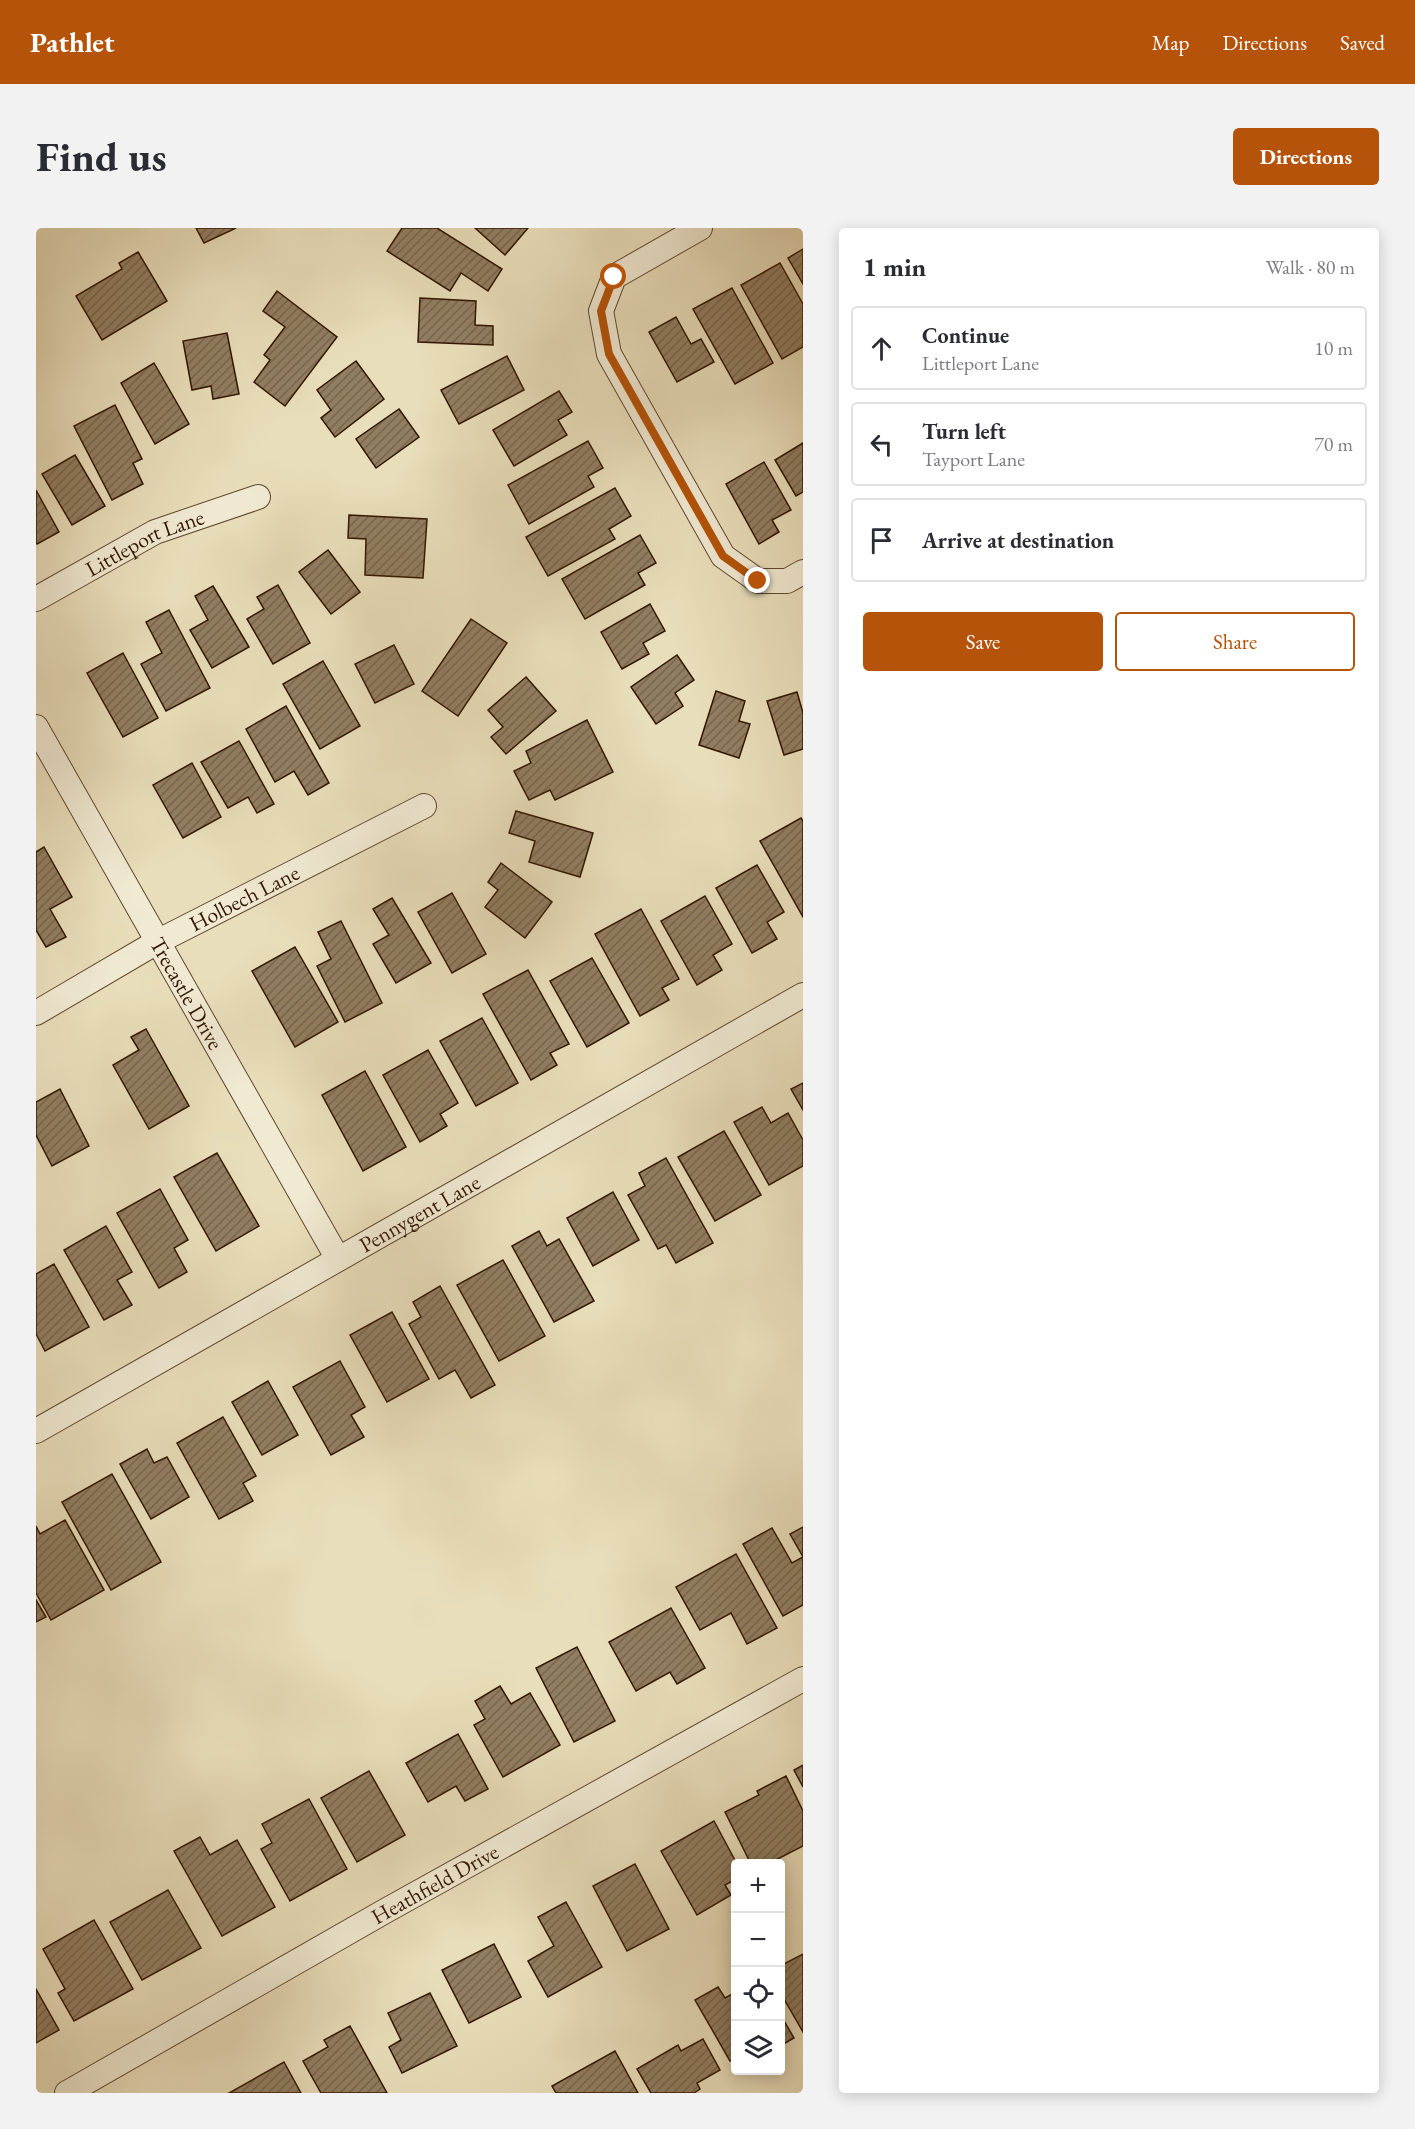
<!DOCTYPE html>
<html lang="en">
<head>
<meta charset="utf-8">
<style>
	body { margin:0; font-family:"EB Garamond",serif; background:#f2f2f3; color:#2b2b33 }
	.controls { position:absolute; right:18px; bottom:18px; display:grid; overflow:hidden; border-radius:6px; box-shadow:0 3px 15px #0003 }
	.controls button { width:54px; height:54px; display:grid; place-items:center; padding:0; border:0; border-bottom:2px solid #e1e1e2; background:#fff; color:#2b2b33; font:30px sans-serif }
	.stop { position:absolute; width:18px; height:18px; margin:-14px; border:4px solid #b45309; border-radius:50%; background:#fff }
	.stop.end { background:#b45309; border-color:#fff; box-shadow:0 2px 6px #0008 }
	.list { margin:0; padding:0; list-style:none }
	h2 { display:flex; justify-content:space-between; align-items:center; height:78px; margin:0; padding:0 24px; font-size:26px }
	h2 small { font-size:20px; font-weight:400; color:#7c7c81 }
	.list li { display:grid; grid-template-columns:39px 1fr auto; gap:18px; align-items:center; box-sizing:border-box; height:84px; margin:0 12px 12px; padding:0 12px; border:2px solid #e1e1e2; border-radius:6px }
	.list b { display:block; font-size:22px; white-space:nowrap }
	.list p { margin:0; font-size:20px; white-space:nowrap; color:#7c7c81 }
	.list em { font-size:20px; font-style:normal; color:#7c7c81 }
	.actions { display:flex; gap:12px; padding:18px 24px }
	.actions a { flex:1; padding:14px 0; border:2px solid #b45309; border-radius:6px; text-align:center; font-size:21px; color:#b45309 }
	.actions .main { background:#b45309; color:#fff }
	.icon { flex:none; width:33px; height:33px; fill:none; stroke:currentColor; stroke-width:2; stroke-linecap:round; stroke-linejoin:round }
	.map { position:relative; flex:none; width:767px; height:1865px; overflow:hidden; border-radius:6px }
	header { display:flex; align-items:center; gap:36px; box-sizing:border-box; height:84px; padding:0 30px; background:#b45309; color:#fff }
	header strong { font-size:28px }
	nav { display:flex; gap:33px; margin-inline-start:auto; font-size:21px }
	.intro { display:flex; align-items:center; justify-content:space-between; box-sizing:border-box; height:144px; padding:0 36px }
	h1 { margin:0; font-size:42px }
	.button { padding:15px 27px; border-radius:6px; background:#b45309; color:#fff; font-size:21px; font-weight:700 }
	main { display:flex; gap:36px; padding:0 36px }
	aside { flex:1; background:#fff; border-radius:6px; box-shadow:0 3px 15px #0003 }
	.map>svg:first-child { display:block }
</style>
</head>
<body>
<header>
<strong>Pathlet</strong>
<nav><a>Map</a><a>Directions</a><a>Saved</a></nav>
</header>
<div class="intro"><h1>Find us</h1><a class="button">Directions</a></div>
<main>
<div class="map">
<svg width="767" height="1865" viewBox="0 0 767 1865">
	<defs>
		<pattern id="building-hatch" width="6" height="6" patternUnits="userSpaceOnUse" patternTransform="scale(1.5)"><rect width="6" height="6" fill="#917e61"/><path d="M-1 1l2-2M0 6l6-6M5 7l2-2" fill="none" stroke="#77664e"/></pattern>
	</defs>
	<rect width="100%" height="100%" fill="#e9debb"/>
	<filter id="stains"><feTurbulence type="fractalNoise" baseFrequency=".00333" numOctaves="4"/><feColorMatrix values="0 0 0 0 .2 0 0 0 0 .09 0 0 0 0 .02 0 0 0 .5 -.17"/></filter>
	<radialGradient id="worn" r=".72"><stop offset=".6" stop-color="#630" stop-opacity="0"/><stop offset="1" stop-color="#630" stop-opacity=".3"/></radialGradient>
	<g fill="url(#building-hatch)" stroke="#321600" stroke-width="1.5">
		<path d="M160,0h40l-32,15z"/>
		<path d="M366,0h35l65,41 -14,22 -27,-18 -11,18 -63,-40z"/>
		<path d="M439,0h53l-23,27z"/>
		<path d="M767,21v35l-15,-26z"/>
		<path d="M102,24l29,49 -65,39 -26,-44 46,-27 -3,-6z"/>
		<path d="M744,35l23,41v43l-21,12 -41,-74z"/>
		<path d="M696,60l41,75 -38,21 -42,-75z"/>
		<path d="M241,63l60,46 -52,69 -31,-24 16,-22 -6,-5 21,-28 -22,-16z"/>
		<path d="M384,70l56,3 -1,24 18,1v19l-75,-3z"/>
		<path d="M640,89l15,27 10,-5 13,23 -37,20 -28,-50z"/>
		<path d="M191,105l12,61 -26,5 -2,-13 -19,4 -9,-49z"/>
		<path d="M471,128l17,34 -65,34 -18,-34z"/>
		<path d="M320,133l28,38 -49,38 -14,-19 10,-8 -14,-20z"/>
		<path d="M118,135l35,61 -34,20 -34,-61z"/>
		<path d="M523,163l13,21 -14,8 9,15 -53,31 -21,-36z"/>
		<path d="M79,177l27,54 -9,4 10,21 -31,16 -38,-74z"/>
		<path d="M363,181l20,28 -43,31 -20,-29z"/>
		<path d="M552,213l15,27 -15,8 6,11 -65,37 -21,-39z"/>
		<path d="M767,215v49l-7,4 -21,-36z"/>
		<path d="M39,227l30,51 -33,19 -30,-51z"/>
		<path d="M728,234l27,48 -19,10 7,12 -20,12 -33,-60z"/>
		<path d="M579,260l16,28 -22,13 6,10 -67,37 -22,-39z"/>
		<path d="M0,262l23,42 -22,12 -1,-1z"/>
		<path d="M313,287l78,4 -4,59 -58,-3 1,-36 -18,-1z"/>
		<path d="M604,307l16,28 -18,10 7,12 -60,34 -23,-40z"/>
		<path d="M292,322l32,42 -29,22 -32,-42z"/>
		<path d="M242,357l32,58 -37,21 -26,-45 17,-10 -7,-12z"/>
		<path d="M177,358l36,61 -37,21 -22,-38 18,-10 -13,-24z"/>
		<path d="M614,376l15,27 -22,12 6,11 -27,15 -21,-37z"/>
		<path d="M133,382l41,78 -44,23 -25,-47 21,-11 -16,-31z"/>
		<path d="M435,391l36,24 -49,73 -36,-25z"/>
		<path d="M358,417l20,39 -39,19 -20,-39z"/>
		<path d="M87,425l35,65 -35,19 -36,-64z"/>
		<path d="M641,427l17,25 -19,13 8,13 -27,18 -25,-37z"/>
		<path d="M287,433l37,65 -40,23 -37,-65z"/>
		<path d="M490,449l30,34 -50,43 -15,-17 12,-10 -15,-17z"/>
		<path d="M680,463l29,10 -6,20 11,3 -11,34 -40,-13z"/>
		<path d="M761,464l6,21v36l-19,6 -17,-54z"/>
		<path d="M250,478l43,77 -21,12 -14,-24 -19,11 -29,-53z"/>
		<path d="M551,492l26,52 -58,28 -5,-10 -21,10 -15,-29 17,-8 -5,-12z"/>
		<path d="M203,513l35,63 -17,9 -9,-16 -20,11 -27,-46z"/>
		<path d="M156,535l29,54 -38,21 -30,-53z"/>
		<path d="M480,583l77,22 -13,44 -51,-15 6,-21 -26,-8z"/>
		<path d="M765,590l2,3v96l-43,-76z"/>
		<path d="M8,619l28,50 -22,12 16,28 -20,10 -10,-17v-78z"/>
		<path d="M465,635l51,39 -27,36 -40,-31 13,-17 -10,-8z"/>
		<path d="M721,637l27,47 -17,10 10,17 -25,14 -36,-65z"/>
		<path d="M416,665l34,61 -34,19 -34,-61z"/>
		<path d="M669,668l27,48 -19,11 9,15 -25,15 -36,-64z"/>
		<path d="M356,670l39,65 -35,20 -23,-39 16,-9 -16,-26z"/>
		<path d="M605,681l38,70 -17,9 7,12 -29,16 -45,-82z"/>
		<path d="M305,693l41,82 -37,19 -28,-56 14,-7 -13,-27z"/>
		<path d="M259,719l43,75 -43,25 -43,-76z"/>
		<path d="M556,730l37,65 -42,24 -37,-66z"/>
		<path d="M492,742l41,74 -19,9 7,12 -26,15 -48,-86z"/>
		<path d="M446,790l36,65 -42,23 -36,-65z"/>
		<path d="M110,801l43,77 -40,23 -36,-64 26,-15 -8,-13z"/>
		<path d="M392,822l30,53 -18,11 7,12 -27,16 -37,-67z"/>
		<path d="M329,843l41,76 -43,24 -41,-76z"/>
		<path d="M767,855v27l-12,-21z"/>
		<path d="M24,861l29,57 -37,20 -16,-31v-33z"/>
		<path d="M726,879l9,16 17,-10 15,27v26l-34,19 -35,-63z"/>
		<path d="M688,903l37,64 -46,26 -37,-64z"/>
		<path d="M181,925l42,73 -43,25 -42,-74z"/>
		<path d="M630,930l47,85 -37,20 -10,-18 -8,4 -30,-54 17,-9 -6,-13z"/>
		<path d="M124,961l28,51 -14,8 13,24 -28,16 -42,-75z"/>
		<path d="M577,964l26,48 -46,26 -26,-48z"/>
		<path d="M70,998l26,46 -15,8 15,25 -28,15 -40,-70z"/>
		<path d="M503,1003l8,15 12,-7 35,62 -40,21 -42,-76z"/>
		<path d="M467,1032l42,76 -46,25 -42,-76z"/>
		<path d="M18,1036l35,63 -44,24 -9,-17v-60z"/>
		<path d="M404,1058l55,99 -24,13 -16,-28 -16,9 -30,-55 12,-7 -8,-15z"/>
		<path d="M356,1084l37,67 -42,23 -37,-67z"/>
		<path d="M304,1133l25,46 -14,8 13,22 -33,18 -38,-68z"/>
		<path d="M232,1153l30,54 -36,20 -30,-53z"/>
		<path d="M187,1189l33,59 -13,7 10,18 -34,18 -42,-76z"/>
		<path d="M111,1221l7,14 13,-6 22,40 -38,22 -31,-55z"/>
		<path d="M76,1246l49,88 -50,28 -49,-88z"/>
		<path d="M29,1292l39,70 -53,30 -15,-27v-67l4,8z"/>
		<path d="M767,1299v78l-20,11 -40,-72 29,-16 20,35 11,-6 -13,-23z"/>
		<path d="M700,1326l41,74 -30,16 -16,-31 -31,17 -24,-43z"/>
		<path d="M0,1372l10,17 -10,5z"/>
		<path d="M635,1380l34,60 -28,16 -7,-12 -34,19 -27,-49z"/>
		<path d="M541,1419l38,74 -41,21 -38,-74z"/>
		<path d="M464,1458l11,18 19,-11 30,52 -57,32 -29,-52 11,-6 -10,-18z"/>
		<path d="M422,1506l30,55 -23,12 -9,-15 -28,16 -22,-39z"/>
		<path d="M767,1537v22l-9,-17z"/>
		<path d="M333,1543l36,64 -48,27 -36,-64z"/>
		<path d="M750,1548l17,35v35l-35,18h-17l-26,-52 34,-17 -2,-4z"/>
		<path d="M273,1571l38,70 -57,32 -29,-52 11,-6 -10,-19z"/>
		<path d="M678,1593l23,43h-1v15l-11,6 6,10 -34,20 -36,-64z"/>
		<path d="M164,1609l10,18 27,-15 38,67 -53,29 -48,-85z"/>
		<path d="M599,1636l34,65 -42,22 -34,-65z"/>
		<path d="M132,1662l33,58 -59,32 -32,-58z"/>
		<path d="M530,1674l36,65 -54,30 -20,-36 26,-15 -16,-29z"/>
		<path d="M58,1692l39,69 -59,32 -16,-28 7,-4 -22,-40z"/>
		<path d="M458,1716l27,53 -52,26 -27,-53z"/>
		<path d="M767,1726v78l-23,-40v-26z"/>
		<path d="M682,1759l7,11 11,-6v66l-6,3 -35,-61z"/>
		<path d="M0,1761l23,41 -23,13z"/>
		<path d="M394,1765l27,53 -55,27 -13,-26 12,-7 -13,-27z"/>
		<path d="M744,1786l14,24 -14,8z"/>
		<path d="M314,1798l37,67h-66l-18,-32 25,-14 -4,-7z"/>
		<path d="M667,1811l17,31 -23,13 3,6 -6,4h-43l-14,-24 41,-24 3,6z"/>
		<path d="M579,1823l23,42h-82l-4,-7z"/>
		<path d="M248,1834l17,31h-72z"/>
	</g>
	<g fill="none" stroke-linecap="round" stroke-linejoin="round">
		<defs>
			<g id="street">
				<path d="M664,0l-86,49 -13,34 8,43 114,202 35,25h29l16,-9"/>
				<path id="s1" d="M0,371l119,-67 103,-35"/>
				<path id="s2" d="M0,499l302,532"/>
				<path id="s3" d="M0,785l121,-71 267,-136"/>
				<path id="s4" d="M0,1203l767,-436"/>
				<path id="s5" d="M31,1865l320,-183 416,-231"/>
			</g>
		</defs>
		<use href="#street" stroke="#60482f" stroke-width="26"/>
		<use href="#street" stroke="#f1ead3" stroke-width="24"/>
	</g>
	<g fill="none" stroke-linecap="round" stroke-linejoin="round">
		<path stroke="#b45309" stroke-width="8" d="M578,49l-13,34 8,43 114,202 35,25"/>
	</g>
	<g text-anchor="middle" stroke-width="4.5" stroke-linejoin="round" paint-order="stroke">
		<g font-size="22" fill="#321600" stroke="#f1ead3">
			<text dy="8" stroke="none"><textPath href="#s1" startOffset="123">Littleport Lane</textPath></text>
			<text dy="8" stroke="none"><textPath href="#s3" startOffset="238">Holbech Lane</textPath></text>
			<text dy="8" stroke="none"><textPath href="#s2" startOffset="306">Trecastle Drive</textPath></text>
			<text dy="8" stroke="none"><textPath href="#s4" startOffset="441">Pennygent Lane</textPath></text>
			<text dy="8" stroke="none"><textPath href="#s5" startOffset="423">Heathfield Drive</textPath></text>
		</g>
	</g>
	<rect width="100%" height="100%" filter="url(#stains)"/>
	<rect width="100%" height="100%" fill="url(#worn)"/>
</svg>
<div class="controls">
<button>+</button>
<button>−</button>
<button><svg class="icon" aria-label="locate" viewBox="0 0 24 24"><circle cx="12" cy="12" r="6"/><path d="M12 2v4M12 18v4M2 12h4M18 12h4"/></svg></button>
<button><svg class="icon" aria-label="layers" viewBox="0 0 24 24"><path d="M12 4l9 5-9 5-9-5zM3 14l9 5 9-5"/></svg></button>
</div>
<div class="stop" style="left:578px;top:49px"></div>
<div class="stop end" style="left:722px;top:353px"></div>
</div>
<aside>
<h2>1 min<small>Walk · 80 m</small></h2>
<ul class="list">
<li><svg class="icon" aria-label="ahead" viewBox="0 0 24 24"><path d="M12 20V5M6 11l6-6 6 6"/></svg><div><b>Continue</b><p>Littleport Lane</p></div><em>10 m</em></li>
<li><svg class="icon" aria-label="left" viewBox="0 0 24 24"><path d="M17 20v-9H6M10 6l-5 5 5 5"/></svg><div><b>Turn left</b><p>Tayport Lane</p></div><em>70 m</em></li>
<li><svg class="icon" aria-label="arrive" viewBox="0 0 24 24"><path d="M6 21V4h12l-3 4 3 4H6"/></svg><div><b>Arrive at destination</b></div></li>
</ul>
<div class="actions"><a class="main">Save</a><a>Share</a></div>
</aside>
</main>
</body>
</html>
